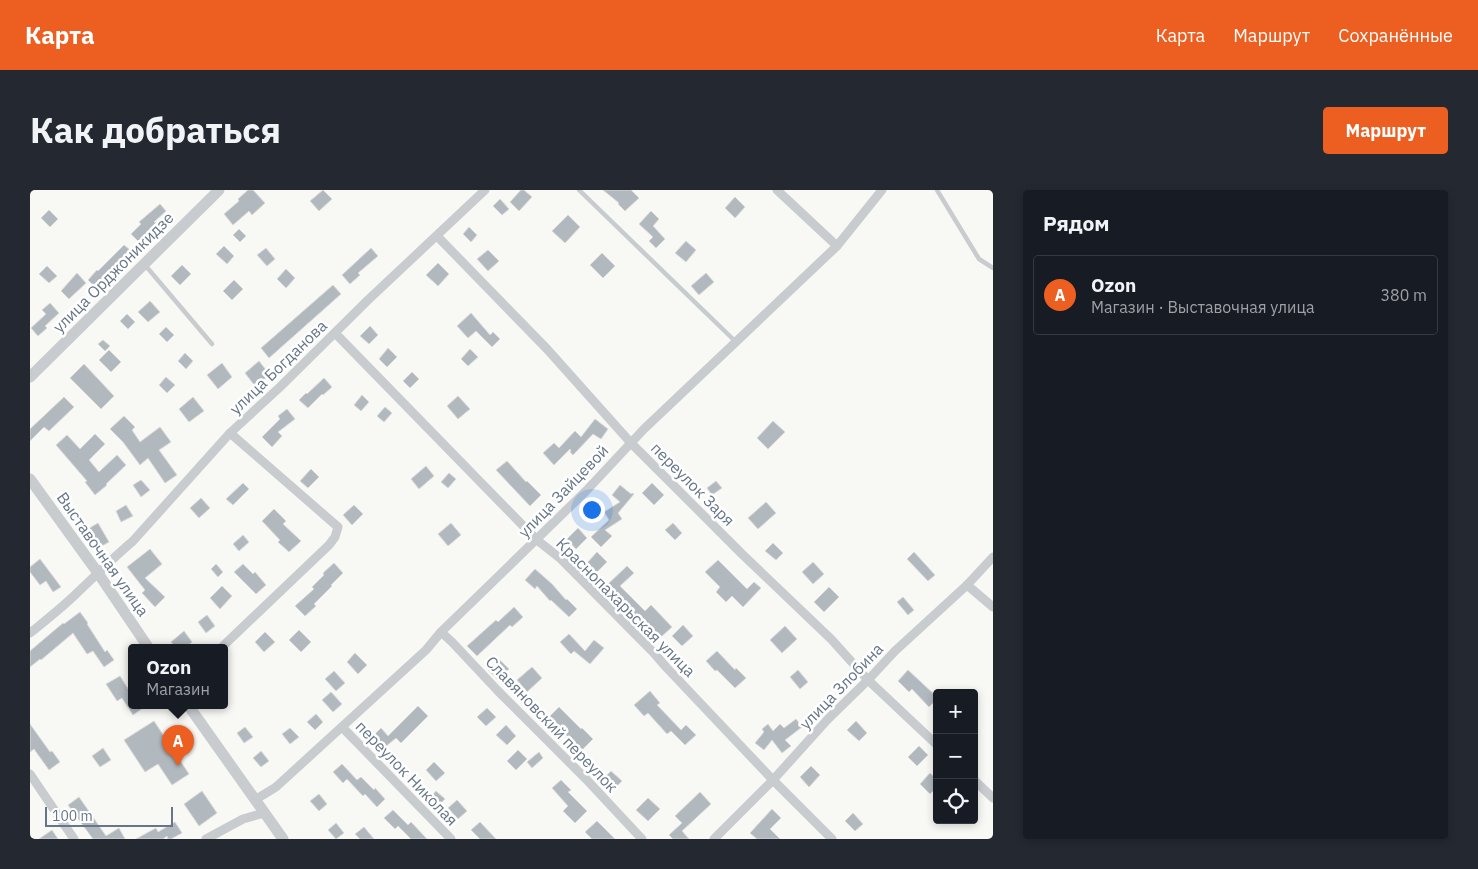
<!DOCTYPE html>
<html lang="ru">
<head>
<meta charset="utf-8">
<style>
	body { margin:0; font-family:"IBM Plex Sans",sans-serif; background:#242831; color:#f1f3f6 }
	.controls { position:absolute; right:15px; bottom:15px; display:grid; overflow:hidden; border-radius:5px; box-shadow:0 2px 8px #0003 }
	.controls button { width:45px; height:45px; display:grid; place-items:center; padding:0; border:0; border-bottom:1px solid #363941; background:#171b24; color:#f1f3f6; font:25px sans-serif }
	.scale { position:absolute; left:15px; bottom:12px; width:128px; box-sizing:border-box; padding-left:5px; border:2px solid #667688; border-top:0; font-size:14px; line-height:18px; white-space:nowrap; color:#667688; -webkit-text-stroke:4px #fff; paint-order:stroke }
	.you { position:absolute; left:561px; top:319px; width:18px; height:18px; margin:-12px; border:4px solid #fff; border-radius:50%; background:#1a73e8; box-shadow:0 0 0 8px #1a73e833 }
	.badge { display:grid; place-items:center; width:32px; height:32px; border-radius:50%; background:#ed5f21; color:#fff; font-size:16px; font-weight:700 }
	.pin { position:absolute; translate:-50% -41px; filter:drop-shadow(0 1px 2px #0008) }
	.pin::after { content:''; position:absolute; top:26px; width:18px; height:15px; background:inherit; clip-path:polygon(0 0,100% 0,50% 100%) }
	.popup { position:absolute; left:98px; top:454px; width:100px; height:65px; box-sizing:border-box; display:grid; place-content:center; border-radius:5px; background:#171b24; filter:drop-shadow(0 1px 4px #0005); font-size:16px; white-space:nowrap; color:#9ea1a6 }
	.popup b { font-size:19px; color:#f1f3f6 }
	.popup::after { content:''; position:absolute; left:50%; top:100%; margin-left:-10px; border:10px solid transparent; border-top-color:#171b24 }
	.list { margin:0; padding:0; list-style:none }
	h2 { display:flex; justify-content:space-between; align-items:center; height:65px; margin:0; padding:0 20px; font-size:21px }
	h2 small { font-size:16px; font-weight:400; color:#9ea1a6 }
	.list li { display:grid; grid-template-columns:32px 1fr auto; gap:15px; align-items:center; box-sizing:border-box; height:80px; margin:0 10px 10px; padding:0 10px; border:1px solid #363941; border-radius:5px }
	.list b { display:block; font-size:19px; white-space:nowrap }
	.list p { margin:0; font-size:16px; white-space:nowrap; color:#9ea1a6 }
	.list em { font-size:16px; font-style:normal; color:#9ea1a6 }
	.icon { flex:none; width:28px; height:28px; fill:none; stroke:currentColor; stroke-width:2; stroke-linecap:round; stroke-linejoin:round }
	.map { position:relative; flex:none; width:963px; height:649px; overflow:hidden; border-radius:5px }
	header { display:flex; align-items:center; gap:30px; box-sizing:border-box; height:70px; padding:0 25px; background:#ed5f21; color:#fff }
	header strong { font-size:24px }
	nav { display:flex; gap:28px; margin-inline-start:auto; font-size:18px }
	.intro { display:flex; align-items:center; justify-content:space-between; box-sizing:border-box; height:120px; padding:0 30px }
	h1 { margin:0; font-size:35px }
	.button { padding:12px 22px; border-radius:5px; background:#ed5f21; color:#fff; font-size:18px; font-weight:700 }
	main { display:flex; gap:30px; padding:0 30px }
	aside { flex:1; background:#171b24; border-radius:5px; box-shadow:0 2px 8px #0003 }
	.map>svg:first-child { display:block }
</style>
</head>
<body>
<header>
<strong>Карта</strong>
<nav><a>Карта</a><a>Маршрут</a><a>Сохранённые</a></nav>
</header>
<div class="intro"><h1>Как добраться</h1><a class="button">Маршрут</a></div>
<main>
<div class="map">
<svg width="963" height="649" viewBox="0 0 963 649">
	<rect width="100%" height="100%" fill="#f8f8f5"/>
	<g fill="#b1b8be" stroke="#dadad8">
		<path d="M218,0h5l12,13 -13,12 -3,-4 -16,14 -9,-11 15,-13 -1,-2z"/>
		<path d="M293,0l9,9 -13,12 -9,-10z"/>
		<path d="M491,0h3l8,7 -13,14 -9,-9z"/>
		<path d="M573,0h28l8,8 -14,13 -7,-7 1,-1z"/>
		<path d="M705,7l10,10 -10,11 -10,-10z"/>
		<path d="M470,9l9,10 -7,6 -9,-9z"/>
		<path d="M130,14l6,7 -12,11 2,1 -18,18 -7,-7 10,-10 -2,-2z"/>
		<path d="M19,20l9,9 -8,8 -9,-9z"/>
		<path d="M621,21l8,8 -6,7 12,13 -9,9 -7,-7 4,-4 -14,-13z"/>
		<path d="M538,25l12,12 -15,16 -13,-12z"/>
		<path d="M439,37l8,8 -6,7 -8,-8z"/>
		<path d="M209,39l7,7 -6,6 -7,-7z"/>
		<path d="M656,51l10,9 -10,12 -11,-9z"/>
		<path d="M94,55l6,5 -35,37 -7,-7 9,-10 1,1z"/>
		<path d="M194,56l10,10 -7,8 -11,-10z"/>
		<path d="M236,58l9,11 -8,7 -10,-11z"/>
		<path d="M341,58l7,8 -20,17 2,2 -10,9 -8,-9z"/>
		<path d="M458,60l11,11 -11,10 -11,-12z"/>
		<path d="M572,63l13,13 -12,12 -13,-13z"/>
		<path d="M408,73l11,11 -11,12 -12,-11z"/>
		<path d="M152,75l9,9 -11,11 -9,-9z"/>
		<path d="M17,76l10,10 -8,7 -10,-9z"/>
		<path d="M256,79l9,9 -9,10 -9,-9z"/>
		<path d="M47,83l9,10 -17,16 -8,-8z"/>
		<path d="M676,83l8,9 -15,13 -8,-9z"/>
		<path d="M204,90l9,9 -11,11 -9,-9z"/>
		<path d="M303,95l8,9 -72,64 -8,-10z"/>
		<path d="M120,111l10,11 -12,10 -10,-10z"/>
		<path d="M20,113l9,10 -14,13 2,2 -9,8 -7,-8 15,-14 -4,-4z"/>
		<path d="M441,123l19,22 3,-3 7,7 -8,8 -16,-16 -8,7 -11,-12z"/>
		<path d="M97,124l8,8 -7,7 -8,-8z"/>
		<path d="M340,136l8,9 -9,9 -9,-8z"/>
		<path d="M136,137l8,8 -7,7 -8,-8z"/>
		<path d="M73,150l7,6 -5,5 -7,-7z"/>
		<path d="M358,158l9,9 -10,10 -8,-8z"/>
		<path d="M440,159l8,8 -10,9 -7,-7z"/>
		<path d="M79,160l12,12 -10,10 -12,-12z"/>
		<path d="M155,163l8,8 -7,8 -8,-8z"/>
		<path d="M229,171l11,14 -15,11 -10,-13z"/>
		<path d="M192,173l10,14 -14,12 -11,-14z"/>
		<path d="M54,174l30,32 -13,13 -31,-31z"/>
		<path d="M382,182l7,7 -9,9 -7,-7z"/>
		<path d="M136,187l9,8 -8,8 -8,-8z"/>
		<path d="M294,188l8,9 -9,8 -1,-1 -14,14 -9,-8 7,-7 1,1z"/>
		<path d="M332,205l7,7 -8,9 -7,-6z"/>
		<path d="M428,206l12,13 -12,10 -11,-13z"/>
		<path d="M34,207l10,10 -25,24 -5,-4 -14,14v-12z"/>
		<path d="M163,207l11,14 -15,11 -10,-13z"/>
		<path d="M355,217l7,6 -8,9 -7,-6z"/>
		<path d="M257,219l8,10 -17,13 4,4 -10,11 -10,-10 18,-18 -2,-3z"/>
		<path d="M94,226l11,11 -3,3 8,12 20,-15 11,15 -12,8 18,25 -12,8 -17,-25 -8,7 -17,-23 -13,-13z"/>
		<path d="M565,229l13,10 -7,10 -8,-5 -20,21 -3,-3 1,-2 -1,-1 -16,16 -11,-12 11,-10 5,5 16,-17 6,6z"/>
		<path d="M743,231l12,11 -17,17 -11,-11z"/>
		<path d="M65,244l10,10 -16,16 10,12 18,-17 9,10 -20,19 1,1 -12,10 -10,-13 2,-1 -31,-36 11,-10 13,14z"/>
		<path d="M477,271l19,21 1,-1 14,14 -11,11 -34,-36z"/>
		<path d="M396,276l8,10 -15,13 -8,-10z"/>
		<path d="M281,279l8,8 -11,11 -8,-7z"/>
		<path d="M419,283l7,6 -8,9 -7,-6z"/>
		<path d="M111,290l9,10 -9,7 -8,-12z"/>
		<path d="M686,291l6,7 -10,7 -5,-7z"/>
		<path d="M213,293l6,6 -16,16 -7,-6z"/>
		<path d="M622,293l12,12 -10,10 -12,-12z"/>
		<path d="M590,295l11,9 2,-1 1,1 -16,19 4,6 -17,11 7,6 -11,11 -10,-10 18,-17 -5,-8 16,-10 -8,-7z"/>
		<path d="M171,308l9,10 -11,10 -9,-10z"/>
		<path d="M736,312l10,11 -18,16 -10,-11z"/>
		<path d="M96,315l7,11 -12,6 -5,-11z"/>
		<path d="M324,315l9,9 -11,11 -9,-10z"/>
		<path d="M244,319l12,12 -3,3 18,17 -12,11 -11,-10 2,-2 -18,-19z"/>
		<path d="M68,333l11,19 -11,6 -10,-19z"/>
		<path d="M421,333l10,12 -13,11 -10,-12z"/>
		<path d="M643,333l9,10 -7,7 -10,-10z"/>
		<path d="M548,338l9,10 -11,11 -9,-10z"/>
		<path d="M213,345l6,7 -10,9 -6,-7z"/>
		<path d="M743,353l10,10 -7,7 -11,-9z"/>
		<path d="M120,359l12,15 -17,14 20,19 -10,10 -13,-14 3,-3 -18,-23z"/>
		<path d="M567,362l10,10 -11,11 -9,-10z"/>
		<path d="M884,362l21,23 -7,6 -21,-22z"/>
		<path d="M10,369l21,28 -8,5 -7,-11 -6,4 -10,-13v-5z"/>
		<path d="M688,370l29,29 7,-7 7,6 -18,19 -11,-11 -6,6 -10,-10 4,-5 -15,-15z"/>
		<path d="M783,372l11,12 -11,10 -11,-12z"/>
		<path d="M304,373l9,10 -12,12 1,1 -18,18 2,2 -11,10 -10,-10 19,-17 -2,-2 12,-12 -1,-2z"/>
		<path d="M186,374l7,8 -5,5 -7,-8z"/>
		<path d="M213,374l10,10 2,-2 11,13 -10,9 -22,-22z"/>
		<path d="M597,376l7,7 -14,13 25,25 6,-6 21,22 -11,10 -17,-17 -3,3 -35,-37z"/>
		<path d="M505,379l17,15 14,16 1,-1 10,10 -8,8 -18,-17 -1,1 -13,-15 -2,3 -10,-9z"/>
		<path d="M192,396l10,10 -12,13 -10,-11z"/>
		<path d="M799,397l10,10 -15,15 -10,-10z"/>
		<path d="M873,407l11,13 -6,5 -11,-13z"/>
		<path d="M484,417l9,10 -11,10 -2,-2 -33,31 -10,-10 29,-26 2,2z"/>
		<path d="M50,422l8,11 -1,1 18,28 2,-2 7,10 -10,7 -11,-16 -6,3 -14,-21 -32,27 -1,-1 -10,8v-16l33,-28 1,1z"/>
		<path d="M177,425l8,11 -9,7 -8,-11z"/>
		<path d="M653,435l10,11 -11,10 -10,-10z"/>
		<path d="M755,436l12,13 -15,14 -12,-13z"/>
		<path d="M269,440l12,12 -10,10 -12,-12z"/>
		<path d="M154,441l8,11 -6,5h-11l-4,-5z"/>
		<path d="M235,442l10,10 -11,10 -9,-10z"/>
		<path d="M539,444l16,17 9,-11 10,8 -14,16 -16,-13 -3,3 -11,-12z"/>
		<path d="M687,461l18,19 1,-2 10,10 -11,10 -18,-18 -2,1 -9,-10z"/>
		<path d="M325,463l12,12 -9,9 -11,-12z"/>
		<path d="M469,469l10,10 -11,11 -10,-10z"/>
		<path d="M502,477l10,11 -15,14 -10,-12z"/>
		<path d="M768,480l10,12 -8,7 -10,-12z"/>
		<path d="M878,480l29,27v2l-8,8 -17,-18 -3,3 -11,-11z"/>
		<path d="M304,481l11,12 -9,8 -11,-12z"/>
		<path d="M90,486l12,19v10h15l-14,10 -11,-17 -5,3 -11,-17z"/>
		<path d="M620,501l10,12 -3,2 24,25 5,-5 10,10 -11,10 -14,-14 -4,3 -19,-21 -4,3 -10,-11z"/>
		<path d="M301,502l11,12 -9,8 -11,-12z"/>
		<path d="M388,516l10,10 -27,27 -5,-5 -12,10 -11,-12 8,-8 7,8z"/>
		<path d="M529,517l22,22 1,-1 11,11 -11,11 -34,-32z"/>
		<path d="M457,518l9,9 -10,9 -9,-9z"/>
		<path d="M286,524l7,8 -8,8 -8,-8z"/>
		<path d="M766,529l6,8 -17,13 6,6 -9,7 -10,-13 -8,10 -9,-7 9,-11 -2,-3 6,-5 5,7 7,-7 4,4z"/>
		<path d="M124,531l35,53 -17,11 -14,-21 -13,8 -21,-32z"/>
		<path d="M826,531l11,12 -8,8 -12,-11z"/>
		<path d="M0,534l20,28 2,-1 8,11 -11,8 -15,-21 -4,3z"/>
		<path d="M476,535l10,11 -9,9 -11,-10z"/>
		<path d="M215,537l8,10 -9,6 -7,-10z"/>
		<path d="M260,538l9,9 -9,7 -8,-10z"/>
		<path d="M889,556l9,9 -11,11 -9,-9z"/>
		<path d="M73,558l8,12 -11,7 -8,-11z"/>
		<path d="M488,560l9,9 -11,11 -9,-9z"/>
		<path d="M231,561l8,10 -8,6 -8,-9z"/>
		<path d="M509,562l4,6 -11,10 -5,-6z"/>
		<path d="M404,572l11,11 -9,8 -10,-11z"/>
		<path d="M312,574l15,16 4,-3 13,13 1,-2 10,11 -8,8 -12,-13 -2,2 -16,-17 -4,4 -10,-11z"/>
		<path d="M781,576l9,9 -11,12 -9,-10z"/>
		<path d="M581,581l11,10 -8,8 -10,-11z"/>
		<path d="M900,583l7,6v8l-7,7 -10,-10z"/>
		<path d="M531,590l10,10 -3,2 19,19 -12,12 -12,-12 5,-5 -16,-18z"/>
		<path d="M172,601l15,22 -18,13 -15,-22z"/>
		<path d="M406,601l9,8 -7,7 -9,-7z"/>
		<path d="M670,602l11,12 -29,27 7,8h-16l-4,-4 13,-12 -7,-7z"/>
		<path d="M289,604l8,10 -8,7 -9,-10z"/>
		<path d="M49,607l27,39 13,-8 6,11h-32l-25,-34z"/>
		<path d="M618,608l12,11 -12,12 -12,-11z"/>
		<path d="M427,610l10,11 -9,8 -10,-11z"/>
		<path d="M742,619l9,9 -11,11 10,10h-23l-7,-6z"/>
		<path d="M363,620l15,15 3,-3 16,17h-16l-13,-13 -3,3 -11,-11z"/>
		<path d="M823,623l10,11 -8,7 -10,-10z"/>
		<path d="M567,631l18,18h-23l-7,-7z"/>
		<path d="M145,632l7,11 -11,6h-3l-1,-3 -4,3h-27l20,-11 2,4z"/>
		<path d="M450,632l16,17h-16l-9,-9z"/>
		<path d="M306,633l8,10 -8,6 -8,-9z"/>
		<path d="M334,637l10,12h-14l-5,-5z"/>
		<path d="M22,640l6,9h-19z"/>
	</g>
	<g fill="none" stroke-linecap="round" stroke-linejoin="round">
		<g stroke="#c8cccf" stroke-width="4.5">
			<path d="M549,0l157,152"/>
			<path d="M907,0l42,69 14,9"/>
			<path d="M115,75l67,79"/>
		</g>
		<g stroke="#c8cccf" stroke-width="9">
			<path d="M747,0l60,56"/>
			<path d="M407,46l110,113 84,94 111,111 89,85 37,41 69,65"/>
			<path d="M305,143l202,207 24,19 92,93 13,15 107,113 59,59"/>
			<path d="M937,395l26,22"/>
			<path d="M411,442l11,10 46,49 88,88 56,60"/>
			<path d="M0,443c16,-13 33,-26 48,-41 18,-17 36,-35 55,-51l97,-108 50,-46 88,-87 117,-110"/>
			<path d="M192,457l107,-102 6,-8 3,-10 -108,-94"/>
			<path d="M312,537l109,112"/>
			<path d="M0,584l44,65"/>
			<path d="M944,590l19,18"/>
			<path d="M225,610l21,-13 150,-137 15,-18 145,-141 58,-62 193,-183 45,-56"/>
			<path d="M176,649l37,-20 21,-6"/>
			<path d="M684,649l59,-59 55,-61 40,-39 27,-29 72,-66 26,-28"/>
		</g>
		<g stroke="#c8cccf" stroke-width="11">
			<path d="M0,187l189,-187"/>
			<path d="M0,289l68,94 50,74"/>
			<path d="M158,515l95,134"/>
		</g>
	</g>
	<g text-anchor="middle" stroke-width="5" stroke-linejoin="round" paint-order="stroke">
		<g font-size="16" fill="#667688" stroke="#fff">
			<text transform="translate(83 82) rotate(-45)" y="6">улица Орджоникидзе</text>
			<text transform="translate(248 177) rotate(-44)" y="6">улица Богданова</text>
			<text transform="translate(663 294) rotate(45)" y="6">переулок Заря</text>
			<text transform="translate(533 301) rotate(-46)" y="6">улица Зайцевой</text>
			<text transform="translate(73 364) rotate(55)" y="6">Выставочная улица</text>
			<text transform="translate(596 417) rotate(45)" y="6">Краснопахарьская улица</text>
			<text transform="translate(811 496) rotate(-46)" y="6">улица Злобина</text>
			<text transform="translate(522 534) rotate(46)" y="6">Славяновский переулок</text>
			<text transform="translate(377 583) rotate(46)" y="6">переулок Николая</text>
		</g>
	</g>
</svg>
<div class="controls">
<button>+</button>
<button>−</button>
<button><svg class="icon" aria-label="locate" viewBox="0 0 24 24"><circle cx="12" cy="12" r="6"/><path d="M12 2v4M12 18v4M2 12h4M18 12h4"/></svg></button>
</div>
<div class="scale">100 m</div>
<div class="you"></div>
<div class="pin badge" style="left:148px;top:576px">A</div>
<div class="popup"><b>Ozon</b>Магазин</div>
</div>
<aside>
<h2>Рядом<small></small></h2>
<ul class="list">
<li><span class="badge">A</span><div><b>Ozon</b><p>Магазин · Выставочная улица</p></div><em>380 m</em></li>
</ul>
</aside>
</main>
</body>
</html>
